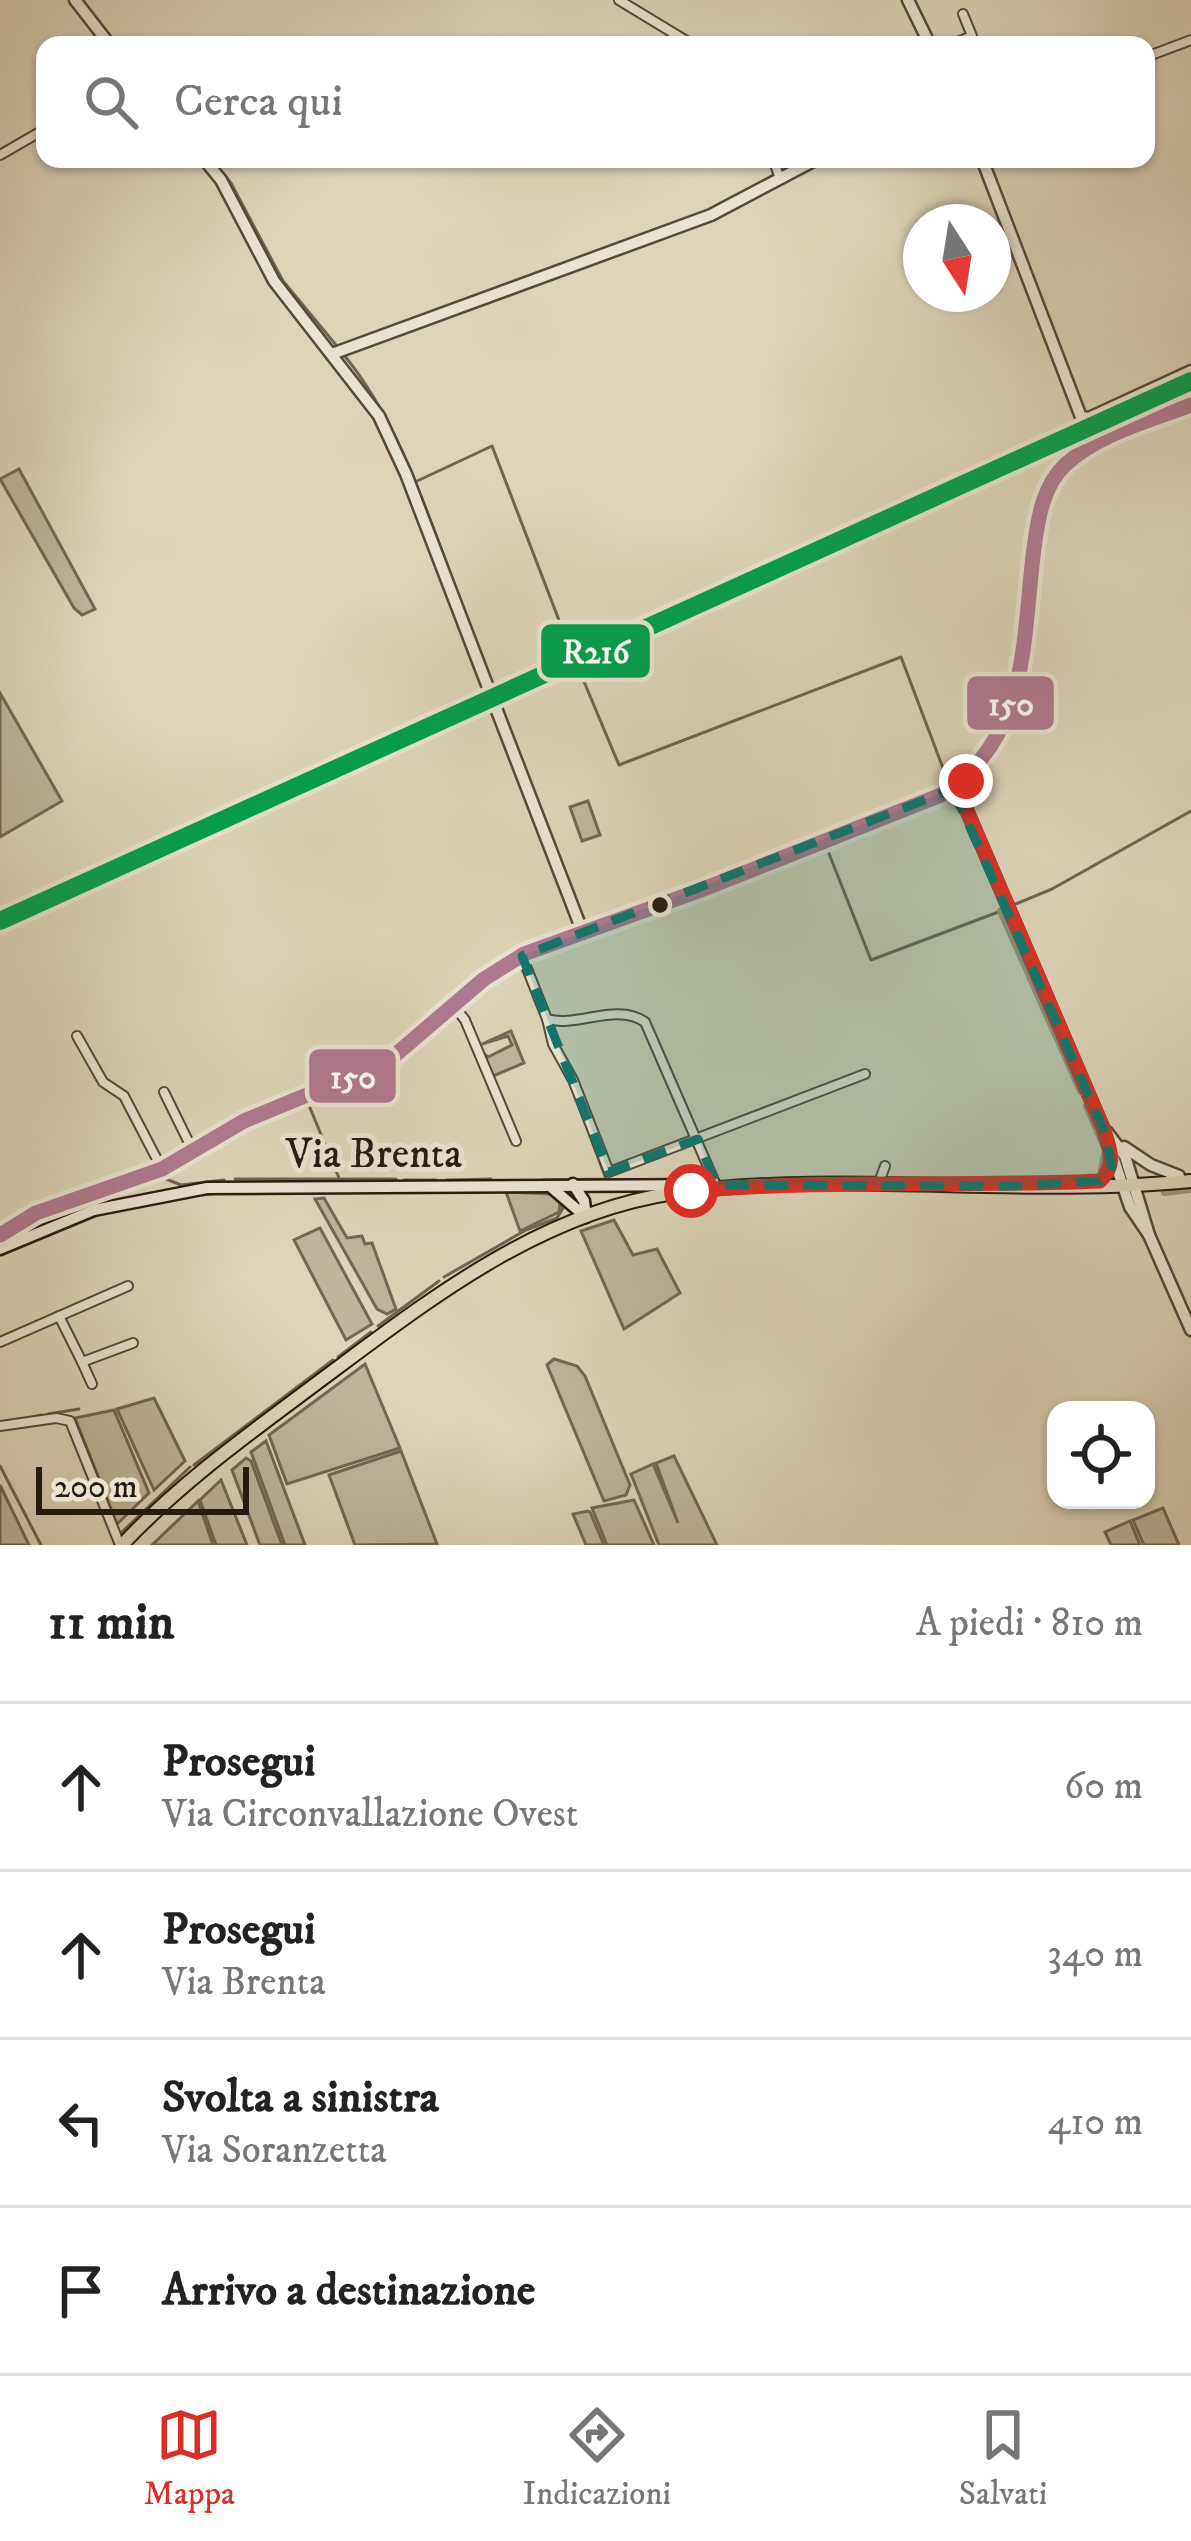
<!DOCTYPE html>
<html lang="it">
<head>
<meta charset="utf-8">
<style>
	body { margin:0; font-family:"IM FELL DW Pica",serif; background:#f6f6f6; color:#222 }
	.controls { position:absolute; right:36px; bottom:36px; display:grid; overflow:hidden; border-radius:24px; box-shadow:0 3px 9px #0004 }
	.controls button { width:108px; height:108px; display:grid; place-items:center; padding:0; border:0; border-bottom:3px solid #e0e0e0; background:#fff; color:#222; font:60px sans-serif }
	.compass { position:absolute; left:903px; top:204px; width:108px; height:108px; border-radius:50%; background:#fff; box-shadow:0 3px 9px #0004; rotate:168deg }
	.scale { position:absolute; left:36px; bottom:30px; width:213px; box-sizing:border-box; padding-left:12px; border:6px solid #271b10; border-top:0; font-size:33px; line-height:42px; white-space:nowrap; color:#271b10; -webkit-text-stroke:9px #e9e4d2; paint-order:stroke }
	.stop { position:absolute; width:36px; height:36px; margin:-27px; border:9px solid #d93025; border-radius:50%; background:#fff }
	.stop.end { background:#d93025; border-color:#fff; box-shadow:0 3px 12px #0008 }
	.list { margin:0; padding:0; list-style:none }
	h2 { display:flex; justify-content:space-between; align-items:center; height:156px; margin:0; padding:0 48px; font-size:51px }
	h2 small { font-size:39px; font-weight:400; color:#767676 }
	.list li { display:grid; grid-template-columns:78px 1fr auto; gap:36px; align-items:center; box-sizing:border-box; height:168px; padding:0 48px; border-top:3px solid #e0e0e0 }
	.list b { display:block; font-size:45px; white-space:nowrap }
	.list p { margin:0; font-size:39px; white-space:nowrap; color:#767676 }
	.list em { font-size:39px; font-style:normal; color:#767676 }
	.icon { flex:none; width:66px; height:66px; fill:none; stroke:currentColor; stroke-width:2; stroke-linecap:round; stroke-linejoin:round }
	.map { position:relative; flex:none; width:1191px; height:1545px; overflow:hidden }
	.search { position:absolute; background:#fff; box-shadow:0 3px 9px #0004; left:36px; right:36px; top:36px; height:132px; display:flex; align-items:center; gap:30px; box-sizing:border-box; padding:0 42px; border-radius:24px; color:#767676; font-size:45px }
	.sheet { height:828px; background:#fff }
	nav { display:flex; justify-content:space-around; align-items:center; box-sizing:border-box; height:168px; border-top:3px solid #e0e0e0; background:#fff; font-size:33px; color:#767676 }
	nav a { display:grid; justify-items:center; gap:6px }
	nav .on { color:#d93025 }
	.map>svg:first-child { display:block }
</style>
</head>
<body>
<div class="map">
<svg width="1191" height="1545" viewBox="0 0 1191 1545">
	<rect width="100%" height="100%" fill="#ddd5ba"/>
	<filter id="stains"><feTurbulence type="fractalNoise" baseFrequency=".00167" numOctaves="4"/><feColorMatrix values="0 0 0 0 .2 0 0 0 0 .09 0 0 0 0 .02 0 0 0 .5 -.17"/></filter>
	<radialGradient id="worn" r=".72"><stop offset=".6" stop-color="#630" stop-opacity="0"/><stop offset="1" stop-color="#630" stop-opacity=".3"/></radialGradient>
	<g fill="#beb59d" stroke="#726856" stroke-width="3">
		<path d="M19,469l76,140 -13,6 -8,-7 -74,-129z"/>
		<path d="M0,693l62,108 -62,36z"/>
		<path d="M588,801l12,34 -18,6 -12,-34z"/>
		<path d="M511,1031l13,32 -31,13 -10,-23 5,4 24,-12 -4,-9 -26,8z"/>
		<path d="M506,1192l46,2 8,9 -1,9 -39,19z"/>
		<path d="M324,1198l23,40 15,-2 3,8 7,-1 24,66 -9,5 -10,-5 -62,-110z"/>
		<path d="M614,1220l19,35 24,-6 23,44 -56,36 -43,-98z"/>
		<path d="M320,1228l52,96 -26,16 -52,-100z"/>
		<path d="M554,1359l23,7 8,10 45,109 -4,10 -22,6 -57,-136z"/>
		<path d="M365,1364l35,84 -113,36 -18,-49z"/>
		<path d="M154,1398l31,63 -31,29 -37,-81z"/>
		<path d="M114,1410l35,83 -32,31 -42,-106z"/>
		<path d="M266,1441l39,104h-20l-34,-93z"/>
		<path d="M401,1451l36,93 -82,1 -26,-70z"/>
		<path d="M674,1456l43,89h-58l-28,-71 22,-10 25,59 -22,-60z"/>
		<path d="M246,1458l5,3 31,84h-22l-28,-75z"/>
		<path d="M221,1480l26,65h-31l-16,-45z"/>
		<path d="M0,1485l29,60h-29z"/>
		<path d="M634,1500l20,45h-47l-15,-37z"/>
		<path d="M198,1501l15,44h-61z"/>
		<path d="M1163,1508l16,37h-35l-11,-25z"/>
		<path d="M588,1511l2,1 14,33h-18l-13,-31z"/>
		<path d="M1130,1521l10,24h-29l-6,-13z"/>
	</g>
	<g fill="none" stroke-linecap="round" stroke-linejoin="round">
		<g stroke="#6f6553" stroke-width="3">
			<path d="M214,163l17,20 52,98 53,64"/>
			<path d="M344,355c51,63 76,138 104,212"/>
			<path d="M415,482l77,-36 80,208"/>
			<path d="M577,665l42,100 282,-108 48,127 -127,52"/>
			<path d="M826,846l45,114 130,-49"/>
			<path d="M1013,905l39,-16 139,-78"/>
			<path d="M463,1006l31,-27"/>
			<path d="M363,1078l30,-13 53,-45"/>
			<path d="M308,1103l31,75"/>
			<path d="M279,1112l77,-31"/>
			<path d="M161,1177l20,8 43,-5"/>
			<path d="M235,1179h161"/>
			<path d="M404,1180h32"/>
			<path d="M447,1180l44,-1"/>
			<path d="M543,1180l63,-1 -28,-76"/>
			<path d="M134,1184l29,-10 85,-49"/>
			<path d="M202,1195l16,-2"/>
			<path d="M444,1277l82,-47 31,-12 6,-10 -2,-8"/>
			<path d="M378,1326l61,-45"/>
			<path d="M338,1357l33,-25"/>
			<path d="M48,1414l31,-5"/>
			<path d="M34,1417l7,-2"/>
			<path d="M194,1465l139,-105"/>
			<path d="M0,1466l41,79"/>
			<path d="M121,1533l69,-66"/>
		</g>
		<g stroke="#9f9680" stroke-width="8">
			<path d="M1001,911l80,180"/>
			<path d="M1087,1106l19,44 -4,20"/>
			<path d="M1165,1192l26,-3"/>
		</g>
		<defs>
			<g id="minor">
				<path d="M619,0l74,45"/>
				<path d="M950,45l22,-9 -9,-22"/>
				<path d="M1146,57l45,-17"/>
				<path d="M0,155l45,-26"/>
				<path d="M773,159l6,17"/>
				<path d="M522,956l25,63c30,9 69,-17 98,3l71,163"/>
				<path d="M454,1006l11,14 51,121"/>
				<path d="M547,1019l6,25 20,36 36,92 256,-98"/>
				<path d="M77,1036l26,46 21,14 38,73"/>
				<path d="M164,1092l29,59"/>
				<path d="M878,1185l7,-19"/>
				<path d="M59,1316l23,46 51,-19"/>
				<path d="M0,1342l128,-56"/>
				<path d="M82,1362l10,22"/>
				<path d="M0,1426l56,-8 14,3 50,124"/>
			</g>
			<g id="tertiary">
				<path d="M75,0l35,45"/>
				<path d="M908,0l22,45"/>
				<path d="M204,159l17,21 53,101 105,135 27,58 83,216"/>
				<path d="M982,159l99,258 8,1 102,-47"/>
				<path d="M332,354l379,-139 106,-56"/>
				<path d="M494,703l89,230"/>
				<path d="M953,789l14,22 137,319 26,77 19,28"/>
				<path d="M1107,1132l18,24 24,79 42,95"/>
				<path d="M1124,1147l27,18 28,11"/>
			</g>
			<g id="secondary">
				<path d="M573,1184l11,17 2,16"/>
				<path d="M552,1188l34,29"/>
				<path d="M0,1235l36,-22 126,-44 82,-48 143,-59 97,-83 40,-25 177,-64 240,-95c88,-41 81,-162 93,-247 4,-30 8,-63 32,-84 29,-27 88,-44 125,-59"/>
				<path d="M0,1249l94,-39 113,-22 508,-3"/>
			</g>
			<path id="primary" d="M122,1545c58,-62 127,-111 195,-162 108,-80 220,-170 357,-190 171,-23 346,5 517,-12"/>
		</defs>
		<use href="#minor" stroke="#544a3a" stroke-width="12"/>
		<use href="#tertiary" stroke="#544a3a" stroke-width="15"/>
		<use href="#secondary" stroke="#271b10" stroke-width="15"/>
		<use href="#primary" stroke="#271b10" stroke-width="16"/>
		<use href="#minor" stroke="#e9e4d2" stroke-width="8"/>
		<use href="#tertiary" stroke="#e9e4d2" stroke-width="10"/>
		<use href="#secondary" stroke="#e9e4d2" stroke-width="10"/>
		<use href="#primary" stroke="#ddd5ba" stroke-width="12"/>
		<defs>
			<path id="bus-1" d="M0,1235l36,-22 126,-44 82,-48 143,-59 97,-83 40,-25 177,-64 240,-95c89,-58 81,-153 93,-247 4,-30 9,-63 32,-84 34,-31 84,-43 125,-59"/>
		</defs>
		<use href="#bus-1" stroke="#e9e4d2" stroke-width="24"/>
		<use href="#bus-1" stroke="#af7a91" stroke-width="15"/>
		<defs>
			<path id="rail-1" d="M0,921l1191,-540"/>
		</defs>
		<use href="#rail-1" stroke="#e9e4d2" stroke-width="27"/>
		<use href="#rail-1" stroke="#029f4e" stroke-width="18"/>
	</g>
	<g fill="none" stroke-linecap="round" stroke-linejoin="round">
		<path stroke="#d93025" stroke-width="15" d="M691,1191c136,-12 273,-4 409,-10 17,-17 10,-30 4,-51l-137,-319 -14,-21 13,-9"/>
	</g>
	<path fill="#0f766e" fill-opacity="0.2" stroke="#0f766e" stroke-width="9" stroke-dasharray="24 15" stroke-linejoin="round" d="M953,789l151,341 8,37 -12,14 -88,5 -296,-1 -18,-46 -89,33 -87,-216z"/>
	<circle fill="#271b10" stroke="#e9e4d2" stroke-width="4.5" cx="660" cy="905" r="10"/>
	<g text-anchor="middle" stroke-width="10" stroke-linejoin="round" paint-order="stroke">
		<g font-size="42" fill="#271b10" stroke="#e9e4d2">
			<text x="374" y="1167">Via Brenta</text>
		</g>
	</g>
	<g stroke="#e9e4d2" stroke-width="4.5">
		<rect x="539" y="622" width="113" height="58" rx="12" fill="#029f4e"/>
		<rect x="965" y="674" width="91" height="58" rx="12" fill="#af7a91"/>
		<rect x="307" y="1047" width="91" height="58" rx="12" fill="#af7a91"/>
	</g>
	<g font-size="33" text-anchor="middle" font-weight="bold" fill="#fff">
		<text x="596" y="663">R216</text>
		<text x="1011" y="715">150</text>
		<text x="353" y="1088">150</text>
	</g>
	<rect width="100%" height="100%" filter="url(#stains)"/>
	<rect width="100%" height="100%" fill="url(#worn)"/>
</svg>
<div class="controls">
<button><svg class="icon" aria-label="locate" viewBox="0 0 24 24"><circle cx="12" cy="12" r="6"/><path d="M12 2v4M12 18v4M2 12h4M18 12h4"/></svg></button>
</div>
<svg class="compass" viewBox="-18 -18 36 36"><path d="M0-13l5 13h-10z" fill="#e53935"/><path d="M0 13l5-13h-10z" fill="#767676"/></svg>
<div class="scale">200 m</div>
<div class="stop" style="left:691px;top:1191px"></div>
<div class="stop end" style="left:966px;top:781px"></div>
<div class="search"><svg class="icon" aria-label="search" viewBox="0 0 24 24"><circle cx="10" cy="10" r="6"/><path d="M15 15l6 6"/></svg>Cerca qui</div>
</div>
<section class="sheet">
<h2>11 min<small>A piedi · 810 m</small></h2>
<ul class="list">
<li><svg class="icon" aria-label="ahead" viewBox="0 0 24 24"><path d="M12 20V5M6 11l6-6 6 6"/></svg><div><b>Prosegui</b><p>Via Circonvallazione Ovest</p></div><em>60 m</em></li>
<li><svg class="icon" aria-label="ahead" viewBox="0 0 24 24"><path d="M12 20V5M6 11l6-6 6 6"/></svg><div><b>Prosegui</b><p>Via Brenta</p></div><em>340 m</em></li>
<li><svg class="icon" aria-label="left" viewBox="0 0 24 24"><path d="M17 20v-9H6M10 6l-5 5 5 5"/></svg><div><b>Svolta a sinistra</b><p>Via Soranzetta</p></div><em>410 m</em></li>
<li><svg class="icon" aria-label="arrive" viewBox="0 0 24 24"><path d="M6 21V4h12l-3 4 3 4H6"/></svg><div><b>Arrivo a destinazione</b></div></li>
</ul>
</section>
<nav>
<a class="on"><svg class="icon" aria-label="map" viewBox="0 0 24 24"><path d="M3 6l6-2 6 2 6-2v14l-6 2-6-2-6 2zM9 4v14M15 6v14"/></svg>Mappa</a>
<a><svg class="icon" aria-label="directions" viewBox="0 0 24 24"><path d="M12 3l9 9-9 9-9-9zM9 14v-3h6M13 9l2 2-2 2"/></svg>Indicazioni</a>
<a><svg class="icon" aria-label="saved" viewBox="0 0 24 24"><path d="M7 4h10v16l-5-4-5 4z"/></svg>Salvati</a>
</nav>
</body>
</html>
